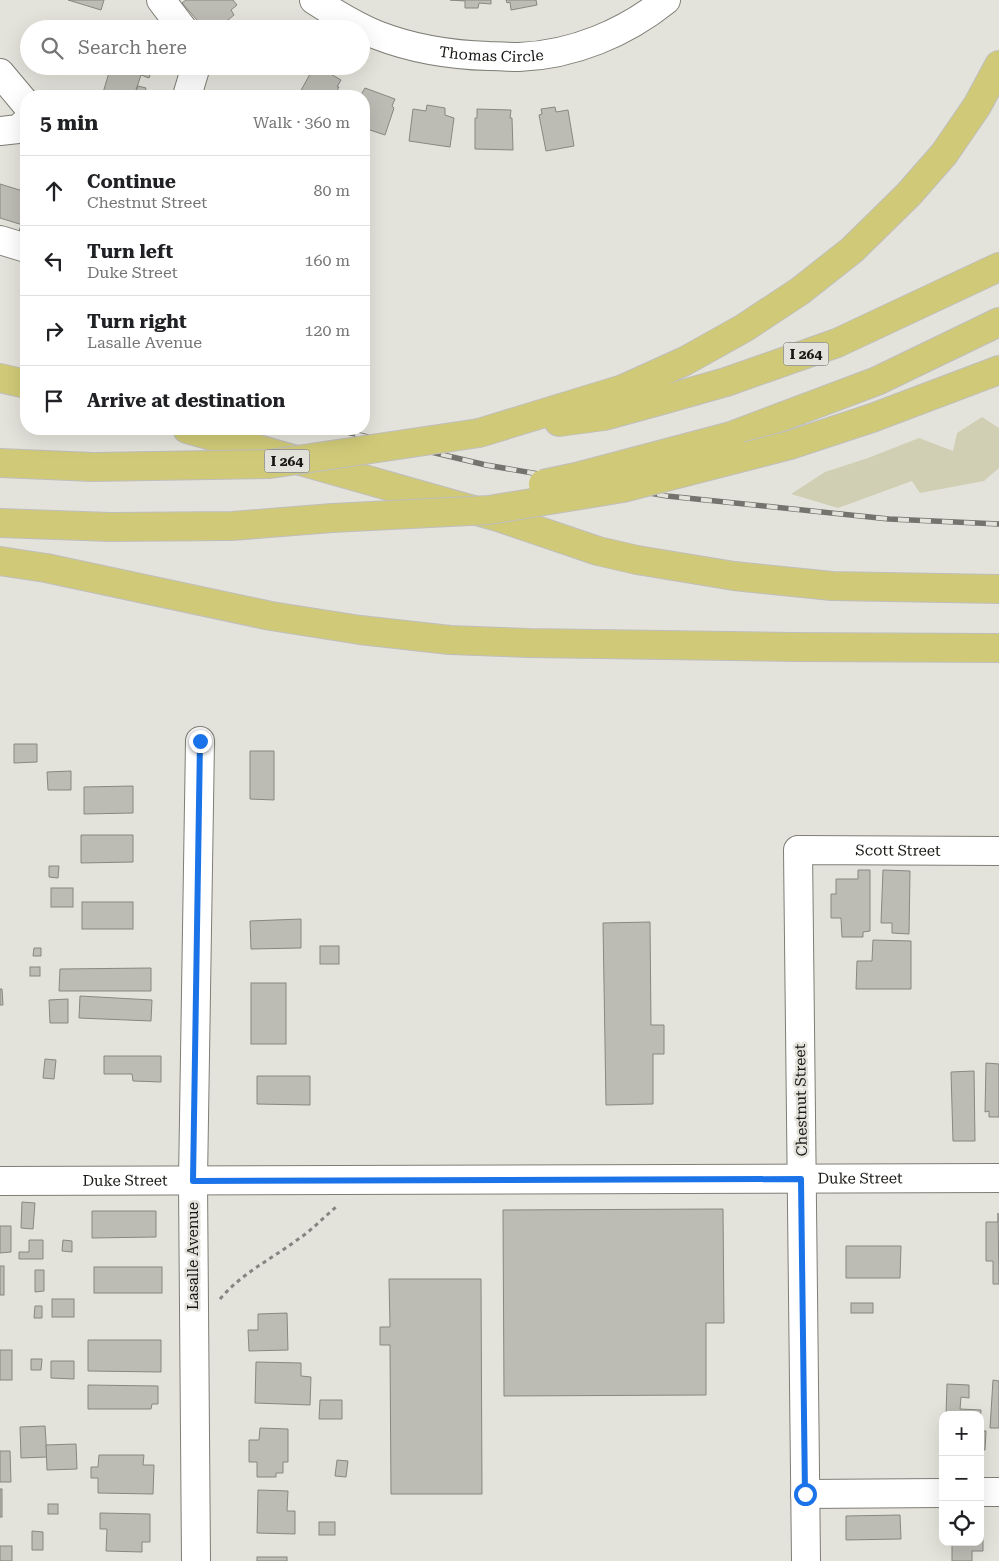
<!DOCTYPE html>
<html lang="en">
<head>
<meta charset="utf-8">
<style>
	body { margin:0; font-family:"Roboto Serif",serif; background:#f2f2f2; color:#202124 }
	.controls { position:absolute; right:15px; bottom:15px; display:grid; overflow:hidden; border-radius:10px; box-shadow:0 5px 20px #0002 }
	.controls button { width:45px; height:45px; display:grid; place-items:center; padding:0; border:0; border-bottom:1px solid #e0e0e0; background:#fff; color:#202124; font:25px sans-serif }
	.stop { position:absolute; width:15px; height:15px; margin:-11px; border:4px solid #1a73e8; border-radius:50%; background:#fff }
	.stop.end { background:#1a73e8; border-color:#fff; box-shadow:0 1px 5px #0008 }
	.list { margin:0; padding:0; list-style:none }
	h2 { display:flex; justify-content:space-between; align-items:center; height:65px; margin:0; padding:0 20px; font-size:21px }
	h2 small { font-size:16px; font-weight:400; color:#757577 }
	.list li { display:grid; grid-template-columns:32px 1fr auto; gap:15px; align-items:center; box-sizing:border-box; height:70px; padding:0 20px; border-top:1px solid #e0e0e0 }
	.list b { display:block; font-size:19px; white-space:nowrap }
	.list p { margin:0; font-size:16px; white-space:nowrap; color:#757577 }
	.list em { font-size:16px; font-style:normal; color:#757577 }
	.icon { flex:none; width:28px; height:28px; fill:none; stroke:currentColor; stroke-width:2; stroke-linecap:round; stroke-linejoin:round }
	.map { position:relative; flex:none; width:999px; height:1561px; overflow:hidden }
	.search { position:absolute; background:#fff; box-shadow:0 5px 20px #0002; left:20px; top:20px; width:350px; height:55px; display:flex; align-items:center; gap:12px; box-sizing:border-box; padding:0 18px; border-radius:28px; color:#757577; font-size:19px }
	.panel { position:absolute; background:#fff; box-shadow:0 5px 20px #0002; left:20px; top:90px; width:350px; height:345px; border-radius:20px }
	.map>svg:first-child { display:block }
</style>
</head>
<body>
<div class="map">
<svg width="999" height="1561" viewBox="0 0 999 1561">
	<rect width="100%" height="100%" fill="#e4e3db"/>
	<path fill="#d0cfb4" d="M982,417l17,11v40l-15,13 -64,12 -8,-12 -74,27 -47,-14 34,-22 43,-14 51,-20 34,13 4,-18z"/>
	<g fill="#bcbcb4" stroke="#888880">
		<path d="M68,0h36l-3,10z"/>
		<path d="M186,0h47l4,5 -6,5 3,5 -17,14h-12l-23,-26z"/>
		<path d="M450,0h41v4l-12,-1 -1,5h-13v-7z"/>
		<path d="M506,0h30l1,5 -26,5 -1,-8 -3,1z"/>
		<path d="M111,66h42l-4,12 -8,-3 -7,21h-32z"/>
		<path d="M250,66h13l-5,7z"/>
		<path d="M317,66l24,14 -4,7h2l-5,9h-36l12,-22 1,1z"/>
		<path d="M138,86l8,2 -2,8h-10z"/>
		<path d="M365,88l30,11 -3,7 2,2 -9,27 -21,-7v-32h-6v-2l3,1z"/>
		<path d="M427,105l18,3v7l9,3 -4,29 -41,-6 4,-32 13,2z"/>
		<path d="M555,107l1,5 12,-2 6,36 -28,5 -7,-36 3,-1 -1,-5z"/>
		<path d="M477,109l34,1 -1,8h2l1,32 -38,-1v-31h2z"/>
		<path d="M0,184l26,8v34l-26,-8z"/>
		<path d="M21,225l5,1v11l-8,-3z"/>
		<path d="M14,744h23v18l-23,1z"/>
		<path d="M250,751h24v49l-24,-1z"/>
		<path d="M71,771v19h-23l-1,-18z"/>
		<path d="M133,786v27l-49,1v-27z"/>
		<path d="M81,835h52v27l-52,1z"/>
		<path d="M49,866h10l-1,12 -9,-1z"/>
		<path d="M858,870h12v61l-7,1v5h-21l-1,-19h-10v-24h5v-15h22z"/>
		<path d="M883,870l27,1 -1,63 -17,-1v-10h-11z"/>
		<rect x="51" y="888" width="22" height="19"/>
		<rect x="82" y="902" width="51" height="27"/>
		<path d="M301,919v29l-50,1 -1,-28z"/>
		<path d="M650,922l1,103h13v29h-11v50l-47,1 -3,-182z"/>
		<path d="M873,940l38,1v48h-55l1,-28h15z"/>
		<rect x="320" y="946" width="19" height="18"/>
		<path d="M34,948h7v8h-8z"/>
		<rect x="30" y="967" width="10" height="9"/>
		<path d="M151,968v23h-92l1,-22z"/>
		<rect x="251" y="983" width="35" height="61"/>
		<path d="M0,989h2l1,16h-3z"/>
		<path d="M80,996l72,4 -1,21 -72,-3z"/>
		<path d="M68,999v24h-18l-1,-23z"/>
		<path d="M104,1056h57v26l-28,-1 -1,-7h-28z"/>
		<path d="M45,1059l11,1 -2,19 -11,-1z"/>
		<path d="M986,1063l13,1v53h-10v-6l-4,1z"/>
		<path d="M974,1071l1,70h-22l-2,-69z"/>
		<path d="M257,1076h53v29l-53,-1z"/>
		<path d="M22,1202l13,1 -2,26 -12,-1z"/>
		<path d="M723,1209l1,114h-18v72l-202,1 -1,-186z"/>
		<path d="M92,1211h64v26l-64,1z"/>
		<path d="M998,1213l1,71h-6v-23h-7v-39h12z"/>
		<path d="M0,1226h11v26l-11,1z"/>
		<path d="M29,1240h14v19h-24v-7h10z"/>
		<path d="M63,1240l9,1v11l-10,-1z"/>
		<path d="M846,1246h55l-1,32h-54z"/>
		<rect x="0" y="1266" width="4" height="29"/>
		<rect x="94" y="1267" width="68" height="26"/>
		<path d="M35,1270h9v21l-9,1z"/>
		<path d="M389,1279h92l1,215h-91l-1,-149h-10v-18h10z"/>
		<rect x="52" y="1299" width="22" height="18"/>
		<rect x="851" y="1303" width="22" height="10"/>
		<path d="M35,1306h7v12h-8z"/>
		<path d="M287,1313l1,37 -39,1 -1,-21h10v-16z"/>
		<path d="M88,1340h73v32l-73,-1z"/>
		<rect x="0" y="1350" width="12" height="30"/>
		<path d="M31,1359h11l-1,11h-10z"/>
		<path d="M51,1361h23v18l-23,-1z"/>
		<path d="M256,1362l45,1v13l10,1 -1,28 -55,-2z"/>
		<path d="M993,1380l6,1v47h-9z"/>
		<path d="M947,1384l22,1v13l-8,-1 -1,12 21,1 -1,16v-11h-34z"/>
		<path d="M88,1385l70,1v18h-6l-1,5h-63z"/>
		<path d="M320,1400h22v19h-23z"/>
		<path d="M45,1426l2,31 -26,1 -1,-31z"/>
		<path d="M260,1428l28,1v33h-5v11h-7v4h-19v-15h-8v-22h10z"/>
		<path d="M980,1431h6l-1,19h-5z"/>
		<path d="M76,1444l1,25 -30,1 -1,-25z"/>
		<path d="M0,1451h10l1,31h-11z"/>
		<path d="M99,1455h45l-1,10h11l-1,29 -55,-1v-15h-7v-11h7z"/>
		<path d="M337,1460l11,1 -2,16 -11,-1z"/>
		<rect x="0" y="1489" width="2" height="28"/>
		<path d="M258,1490l30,1 -1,20h8v23l-38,-1z"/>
		<rect x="48" y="1504" width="10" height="10"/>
		<path d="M100,1513l50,1v28h-8v10l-36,-1 1,-22h-7z"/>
		<path d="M900,1515l1,24 -55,1v-24z"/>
		<rect x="319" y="1522" width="16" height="13"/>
		<path d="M980,1522h3v29h-11v10h-20v-19h28z"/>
		<path d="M32,1531l11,1v18h-11z"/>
		<rect x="0" y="1546" width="12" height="15"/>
		<rect x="257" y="1557" width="30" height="4"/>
	</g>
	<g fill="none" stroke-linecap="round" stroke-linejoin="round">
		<defs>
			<g id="minor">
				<path d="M161,0l22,29"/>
				<path id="s1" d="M314,0c20,13 41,26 63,35 36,14 74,20 112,21 10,0 20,1 30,1 54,-2 106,-24 147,-57"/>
				<path d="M0,73l26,31"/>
				<path d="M187,96l9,-30"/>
				<path d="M0,131l18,-2 8,-7"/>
				<path d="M0,240l26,8"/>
				<path id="s2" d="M0,1181l999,-3"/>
				<path d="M980,1492h19"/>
				<path d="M805,1494l138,-1"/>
				<path d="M196,1561l-3,-380 7,-440"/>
				<path id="s3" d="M806,1561l-8,-711 201,1"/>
			</g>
			<g id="highway">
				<path d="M0,378l26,6"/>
				<path d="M559,422l45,-6 55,-15 67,-19 111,-39 162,-76"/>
				<path d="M187,429l311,88 100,34 39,9 97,16 98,10 167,3"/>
				<path d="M479,433l144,-44 62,-28 59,-33 56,-37 52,-41 57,-56 35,-40 33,-48 22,-41"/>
				<path d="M731,436l146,-55 122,-59"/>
				<path d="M790,445l82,-27 127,-48"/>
				<path d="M0,463l93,4"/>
				<path d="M0,523l110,4 122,-1 100,-8"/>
				<path d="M0,561l46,7 225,48 89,14 90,10 79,3 263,4 207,1"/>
			</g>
		</defs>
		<use href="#minor" stroke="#7e7e76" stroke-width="30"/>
		<use href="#highway" stroke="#bfbebd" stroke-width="30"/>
		<path stroke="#85847e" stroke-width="3" stroke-dasharray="4 4" stroke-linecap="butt" d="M220,1299c22,-26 50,-39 77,-59 14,-9 26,-22 39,-33"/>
		<use href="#minor" stroke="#fff" stroke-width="28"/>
		<use href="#highway" stroke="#d0ca78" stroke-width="28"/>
		<defs>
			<path id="rail" d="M334,429l152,36 181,31 222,23 110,5"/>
		</defs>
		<use href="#rail" stroke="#74736d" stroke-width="5.5"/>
		<use href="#rail" stroke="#e4e3db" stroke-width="4" stroke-dasharray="11" stroke-linecap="butt"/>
		<defs>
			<g id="highway-bridge">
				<path d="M93,467l177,-3 209,-31"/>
				<path d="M543,484l33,-7 155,-41"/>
				<path d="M332,518l157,-8 134,-22 167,-43"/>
			</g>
		</defs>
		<use href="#highway-bridge" stroke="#bfbebd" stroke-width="30" stroke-linecap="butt"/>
		<use href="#highway-bridge" stroke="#d0ca78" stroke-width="28"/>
	</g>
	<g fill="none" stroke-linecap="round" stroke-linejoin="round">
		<path stroke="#1a73e8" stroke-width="6" d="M200,741l-7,440 608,-2 4,315"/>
	</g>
	<g text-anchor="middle" stroke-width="5" stroke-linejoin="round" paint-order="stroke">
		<g fill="#e4e3db" stroke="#565550" stroke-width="1">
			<rect x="783.5" y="342.5" width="45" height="23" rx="4"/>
			<rect x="264.5" y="449.5" width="45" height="23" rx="4"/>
		</g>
		<g font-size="14" font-weight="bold" fill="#191815">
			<text x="806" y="359">I 264</text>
			<text x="287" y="466">I 264</text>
		</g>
		<g font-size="15" fill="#191815" stroke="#e4e3db">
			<text dy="5" stroke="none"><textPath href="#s1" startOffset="189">Thomas Circle</textPath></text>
			<text dy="5" stroke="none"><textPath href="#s3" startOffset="811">Scott Street</textPath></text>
			<text transform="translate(801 1100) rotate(-91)" y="5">Chestnut Street</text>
			<text dy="5" stroke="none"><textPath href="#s2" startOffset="860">Duke Street</textPath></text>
			<text dy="5" stroke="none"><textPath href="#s2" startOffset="125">Duke Street</textPath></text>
			<text transform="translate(193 1256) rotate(-90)" y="5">Lasalle Avenue</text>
		</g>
	</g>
</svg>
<div class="controls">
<button>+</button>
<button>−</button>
<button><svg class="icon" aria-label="locate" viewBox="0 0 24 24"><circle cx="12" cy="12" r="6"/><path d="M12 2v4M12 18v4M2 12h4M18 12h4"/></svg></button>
</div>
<div class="stop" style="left:805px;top:1494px"></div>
<div class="stop end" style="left:200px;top:741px"></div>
<div class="search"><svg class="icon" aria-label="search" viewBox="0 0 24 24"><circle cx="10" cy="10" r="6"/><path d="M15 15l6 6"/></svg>Search here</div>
<section class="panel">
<h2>5 min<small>Walk · 360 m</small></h2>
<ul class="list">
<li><svg class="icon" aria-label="ahead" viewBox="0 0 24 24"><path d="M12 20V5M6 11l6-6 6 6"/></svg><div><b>Continue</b><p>Chestnut Street</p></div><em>80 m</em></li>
<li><svg class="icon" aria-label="left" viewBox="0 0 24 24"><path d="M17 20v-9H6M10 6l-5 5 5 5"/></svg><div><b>Turn left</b><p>Duke Street</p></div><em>160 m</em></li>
<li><svg class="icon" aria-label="right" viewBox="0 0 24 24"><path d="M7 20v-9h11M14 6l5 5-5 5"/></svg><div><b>Turn right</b><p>Lasalle Avenue</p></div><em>120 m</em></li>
<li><svg class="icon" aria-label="arrive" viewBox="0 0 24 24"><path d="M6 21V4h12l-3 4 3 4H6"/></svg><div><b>Arrive at destination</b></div></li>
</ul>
</section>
</div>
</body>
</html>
